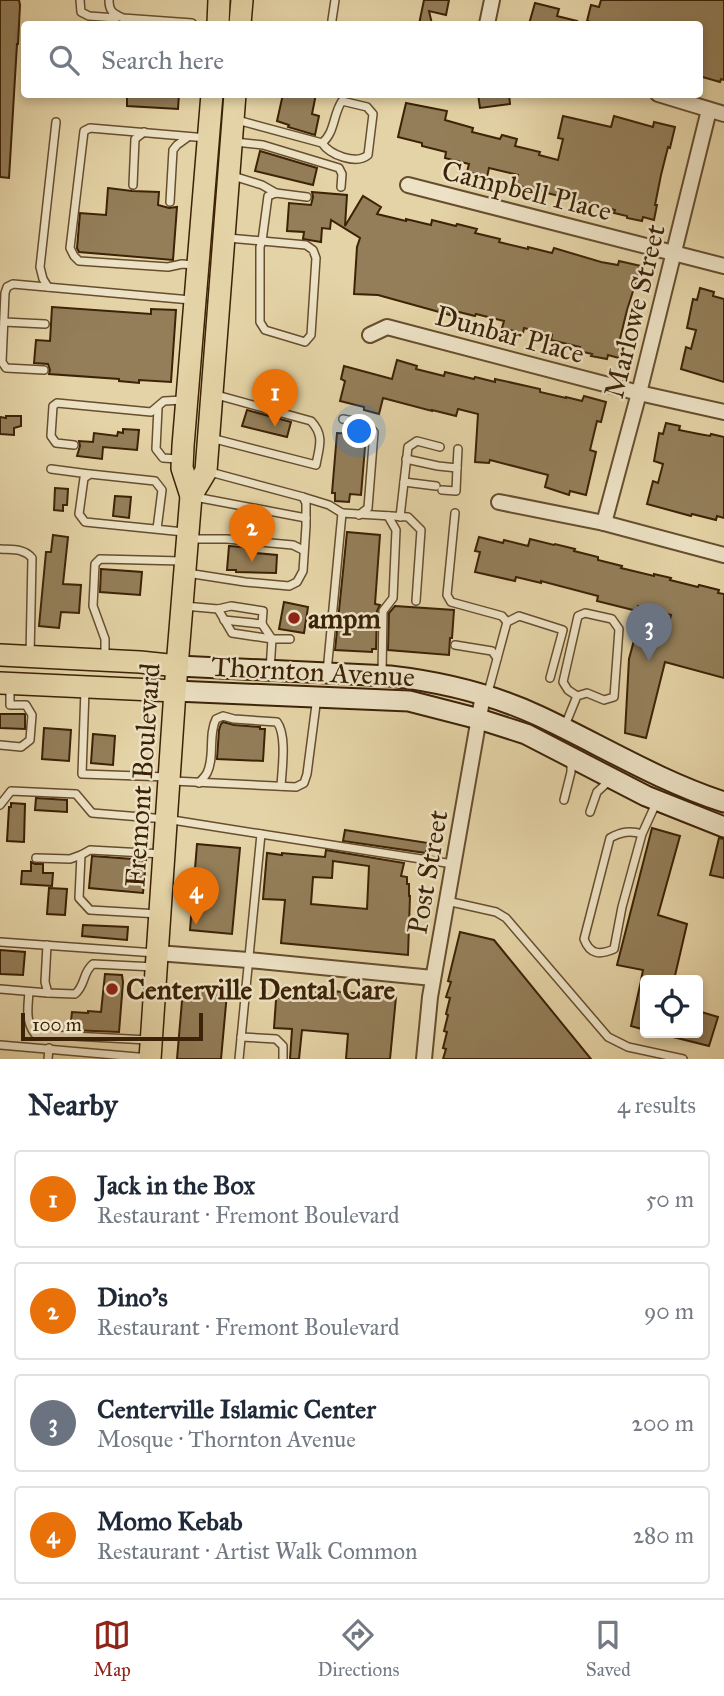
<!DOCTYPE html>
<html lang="en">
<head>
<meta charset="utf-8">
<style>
	body { margin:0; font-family:"IM FELL Great Primer",serif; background:#f6f6f7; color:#1f2937 }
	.controls { position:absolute; right:21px; bottom:21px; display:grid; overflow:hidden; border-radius:7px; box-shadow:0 4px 10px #0003 }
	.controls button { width:63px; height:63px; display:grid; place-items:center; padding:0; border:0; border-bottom:2px solid #e0e1e3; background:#fff; color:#1f2937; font:35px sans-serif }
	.scale { position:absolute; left:21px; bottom:18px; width:182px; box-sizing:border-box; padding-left:7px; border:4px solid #3c2206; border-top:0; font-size:19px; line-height:24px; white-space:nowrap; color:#3c2206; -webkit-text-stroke:5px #ede2c5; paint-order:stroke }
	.you { position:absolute; left:360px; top:432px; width:24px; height:24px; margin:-18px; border:5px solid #fff; border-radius:50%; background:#1a73e8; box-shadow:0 0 0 10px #1a73e833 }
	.badge { display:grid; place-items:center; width:46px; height:46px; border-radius:50%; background:#8f2418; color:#fff; font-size:23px; font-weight:700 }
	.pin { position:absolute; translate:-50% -58px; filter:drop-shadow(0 2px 4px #0008) }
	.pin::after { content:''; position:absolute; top:37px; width:24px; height:21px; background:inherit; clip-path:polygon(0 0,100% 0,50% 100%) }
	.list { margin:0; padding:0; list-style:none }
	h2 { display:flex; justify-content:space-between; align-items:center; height:91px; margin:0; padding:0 28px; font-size:30px }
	h2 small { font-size:23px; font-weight:400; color:#747a83 }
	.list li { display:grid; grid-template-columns:46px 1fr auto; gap:21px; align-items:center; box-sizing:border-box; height:98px; margin:0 14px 14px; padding:0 14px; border:2px solid #e0e1e3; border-radius:7px }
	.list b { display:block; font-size:26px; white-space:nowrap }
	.list p { margin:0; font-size:23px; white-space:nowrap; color:#747a83 }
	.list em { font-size:23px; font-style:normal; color:#747a83 }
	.icon { flex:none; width:38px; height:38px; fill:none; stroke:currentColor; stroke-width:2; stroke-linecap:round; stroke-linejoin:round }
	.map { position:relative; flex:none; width:724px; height:1059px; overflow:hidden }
	.search { position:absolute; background:#fff; box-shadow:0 4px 10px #0003; left:21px; right:21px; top:21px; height:77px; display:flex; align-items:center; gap:18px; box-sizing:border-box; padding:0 24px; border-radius:7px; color:#747a83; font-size:26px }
	.sheet { height:539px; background:#fff }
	nav { display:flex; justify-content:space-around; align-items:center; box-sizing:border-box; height:98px; border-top:2px solid #e0e1e3; background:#fff; font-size:19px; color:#747a83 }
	nav a { display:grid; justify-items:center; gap:4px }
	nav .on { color:#8f2418 }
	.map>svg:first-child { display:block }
</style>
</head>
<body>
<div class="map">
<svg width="724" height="1059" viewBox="0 0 724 1059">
	<rect width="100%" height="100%" fill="#e4d3a6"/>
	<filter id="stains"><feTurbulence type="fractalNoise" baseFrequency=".00286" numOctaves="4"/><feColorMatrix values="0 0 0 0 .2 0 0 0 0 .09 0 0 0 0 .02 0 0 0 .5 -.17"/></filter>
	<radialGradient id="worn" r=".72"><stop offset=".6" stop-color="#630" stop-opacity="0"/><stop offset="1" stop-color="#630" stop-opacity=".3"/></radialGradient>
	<g fill="#937e59" stroke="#3c2206" stroke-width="2" fill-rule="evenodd">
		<path d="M0,0h19l1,5 -2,39h-1l-8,134 -9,-1z"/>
		<path d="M424,0h25l-3,15 -17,-4 3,13h-13z"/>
		<path d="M601,0h123v80l-3,-1 -1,3 -21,-6v-52h-109l1,-2 -4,-1 4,-16 8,2z"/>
		<path d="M535,3l24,6 -2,7 20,5 -1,3h-47z"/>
		<path d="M127,94h52l-1,15 -51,-3z"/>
		<path d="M283,94h33l-4,20 7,2 -4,19 -27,-8 1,-2 -12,-4z"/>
		<path d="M478,94h31l1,10 -30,4z"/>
		<path d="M406,103l41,8 -2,9 28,8 -1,4 28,7 2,-4 15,4 -2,7 25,6 -1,3 19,5 5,-21 -5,-1 5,-22 48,11 3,-11 39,11 1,-5 21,5 -5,21 -2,-1 -7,28 -6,30h2l-3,15 -11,-3 -1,4 -15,-3v-2l-13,-3 1,-3 -100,-25 3,-10 -29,-7 -2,9 -20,-5 2,-8 -24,-6 1,-6 -24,-6v-3l-24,-6z"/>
		<path d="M260,151l57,17 -4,17 -58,-14z"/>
		<path d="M108,188l24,3 27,1 -1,13 11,3 8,-1 -4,53 -94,-8 -2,-4 3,-35 26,2z"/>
		<path d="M312,192l35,3 -2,31 18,-30 18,11 -4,7 29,7v-2l25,6 1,-5 24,6 1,-2 20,5 -2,4 25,6 -1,3 29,7v-2l24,6 2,-5 47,14 17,3 1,-4 22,5 -14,44 -8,33 4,1 -4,14 -11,-3 -1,4 -16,-3 1,-2 -13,-3 1,-4 -29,-7 1,-5 -28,-7 -1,5 -21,-5 2,-7 -28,-7 -1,2 -24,-6 -1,5 -72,-20 -24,-1 3,-47 3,-9 -29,-18 -1,9 -8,-1 -1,14 -18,-3 1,-7 -17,-1 2,-28 22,2 2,-8z"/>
		<path d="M700,288l14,4 -1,4 11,3v83l-43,-13 5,-22 5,2 5,-19 -9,-2 6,-29 4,1z"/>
		<path d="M52,307l99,7v-5l25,1 -5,72 -32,-2v3l-20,-2v-2l-70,-5 1,-4 -2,-6 -14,-1 2,-23 14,1z"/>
		<path d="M397,360l20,6 -1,3 28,7 1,-4 29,7 1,-2 20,5v-3l45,10v3l26,6v-1l16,4 2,-5 22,6 -5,20 -4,-1 -7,29 6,2 -10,43 -16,-4 -1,4 -24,-8 3,-12 -58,-15 -1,3 -14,-1 3,-48 -20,-5 -2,7 -24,-6v1l-49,-13 -4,16 -15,-4v-3l-24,-6 5,-20 -4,-2 3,-13 48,13z"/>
		<path d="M247,410l44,12 -4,15 -45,-11z"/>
		<path d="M6,416h15v10l-7,2v7l-14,-1v-17l6,1z"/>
		<path d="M666,423l14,3 -1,4 20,4 11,2 1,-2 13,3v81l-7,-2 -1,4 -24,-6 -1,2 -44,-12 6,-23 5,2 5,-19 -9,-3 5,-28 4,1z"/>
		<path d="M123,429l16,1 -2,20 -34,-3 -1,12 -25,-3 3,-10 -1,-5 14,1 1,-9 23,3 1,-4 5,1z"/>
		<path d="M337,433l29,2 -5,60 -11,-1 -1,8 -14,-1v-8h-3z"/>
		<path d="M55,488l13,1 -1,16h-4v6l-9,-1z"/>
		<path d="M115,496l16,1 -2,21 -16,-2z"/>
		<path d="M347,532l33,3 -5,69 5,1 -3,6 -1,38h-4v3l-37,-2z"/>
		<path d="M53,535l15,2 -5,47 18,1 -2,28 -18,-1 -2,16 -20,-2 7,-74h5z"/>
		<path d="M479,537l24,6 1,-3 24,6 2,-7 24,6 1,-1 20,5 -1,2 24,6v3l24,6 -1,2 33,8v-2l17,4 -1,2 28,7 1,-2 20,5 -1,3 6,1v84l-59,-16 -19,76 -21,-5 4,-74 9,-34 28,8 5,-18 -33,-9 -1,5 -40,-10 1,-5 -57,-15v2l-25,-6 -1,4 -40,-9 5,-20 -5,-1z"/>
		<path d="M229,546l27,2v5l21,2 -1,18 -40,-1v-2h-9z"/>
		<path d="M101,569l41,3 -2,23 -40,-3z"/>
		<path d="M284,602l24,5 -4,26 -25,-4z"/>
		<path d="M395,606l59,4 -2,28h-2l-1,17 -61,-5 1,-37z"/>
		<path d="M0,714h25v15l-25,-1z"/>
		<path d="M223,722l11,3 26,2v2h5l-2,32 -46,-2 2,-29 2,-6z"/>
		<path d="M44,728l27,2 -2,31 -27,-2z"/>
		<path d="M93,734l22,2 -2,29 -22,-2z"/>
		<path d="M36,798l31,2v12l-32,-2z"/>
		<path d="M11,803l14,1 -1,38 -17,-1 2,-34h2z"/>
		<path d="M652,828l28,8 -22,79 29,9 -13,56h-33l2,-10 -26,-5z"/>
		<path d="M345,830l83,13 -2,10 -83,-12z"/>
		<path d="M719,838l5,1v39l-14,-3z"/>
		<path d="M197,844l43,4 -8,86 -42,-4z"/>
		<path d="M326,850l78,13 -3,13 6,1v7h2v12h1l-2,59 -127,-12 4,-43 -22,-1 4,-46 15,2v-2l43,4zM333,861l36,5 -2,43 -56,-5 2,-27 19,1z"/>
		<path d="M92,856l54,4 -3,33 -54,-5z"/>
		<path d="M31,862l4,2h8v9h10l-1,13 -31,-2 1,-13h9z"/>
		<path d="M49,888l18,1 -2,26 -18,-1z"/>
		<path d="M83,925l45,2 -1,13 -45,-4z"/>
		<path d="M460,932l34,8 97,119h-148l3,-10 -3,-1 4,-16 -3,-1 4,-16 -2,-1 4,-16 -4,-1 5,-15 -3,-1z"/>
		<path d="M0,950l25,2 -2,23 -23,-1z"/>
		<path d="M105,974l17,1 1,7 -4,50 -49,-2 2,-18 16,1v-2l13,1z"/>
		<path d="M641,981l4,1v48l-14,-4z"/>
		<path d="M277,986l119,11 -6,62h-44l2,-25 -46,-4 -3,29h-9l2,-30 -18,-1z"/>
		<path d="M183,989l44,4 -6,66h-44z"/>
		<path d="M698,1011l20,6 -9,29 -40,-10 1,-3h28z"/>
	</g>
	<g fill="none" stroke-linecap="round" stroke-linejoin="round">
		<defs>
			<g id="lane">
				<path d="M80,0l1,12 8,4 27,2"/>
				<path d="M109,0c0,11 4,14 14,18l69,5 1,1"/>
				<path d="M332,20l3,-20"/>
				<path d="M237,120l85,23c13,-10 11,-29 20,-42l25,6 6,7 -5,41c-12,10 -38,0 -46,-12"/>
				<path d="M235,142l28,3 76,23 3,6 -1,13"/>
				<path d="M233,176l29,9 14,8"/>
				<path d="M133,185l2,-46 9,-7"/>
				<path d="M170,202l3,-52 4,-5 11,-8"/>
				<path d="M228,238l34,3 6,-45 8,-3 31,4"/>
				<path d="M262,241l44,4 7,5 3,8 -5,77 -6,7 -40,-12 -5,-8v-75z"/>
				<path d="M194,265l-12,-1 -14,3 -89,-6 -5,-5 -4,-8 14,-117 6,-3 117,10"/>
				<path d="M48,287l-5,-8 -3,-12 16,-145"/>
				<path d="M4,322l41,2"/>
				<path d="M44,370l-38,-2 -4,-6 3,-69 2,-6 6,-3 178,16"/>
				<path d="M158,408l-2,41 7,9 15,1"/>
				<path d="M343,419l24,5 7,8 -6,76 -9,7"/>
				<path d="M211,438l105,27c3,-18 9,-29 -5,-44l-98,-27"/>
				<path d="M74,445l-18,-2 -5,-7 2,-30 4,-3 94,9 13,-11 19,-1"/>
				<path d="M406,459l32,7 19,2 1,-19"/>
				<path d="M51,469l38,5"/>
				<path d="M404,482l32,4"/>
				<path d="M442,490l14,1 1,-23"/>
				<path d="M195,497l111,21"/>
				<path d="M303,497l26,8 13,8"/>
				<path d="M455,513l-8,82 4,7 51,14 5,6"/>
				<path d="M400,517l8,-70 9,-6 23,6"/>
				<path d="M157,529l5,-39 -7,-9 -65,-7 -6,4 -5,36 6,8 99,10"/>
				<path d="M190,539h37l66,6 10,5"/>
				<path d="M0,549c12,1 24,-1 32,9l-2,98"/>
				<path d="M187,573l58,9 44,4 8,-4 6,-11 3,-45v-23l-3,-6 -93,-25"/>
				<path d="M184,606l34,3 13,-3 32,5 -1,13 10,15 -2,31"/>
				<path d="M218,609l14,24 40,6h18"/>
				<path d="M224,620l38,4"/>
				<path d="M455,645l37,6 5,7"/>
				<path d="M105,657v-18l-12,-33 2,-42 5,-5 82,2"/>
				<path d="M327,672l15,-159 66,4 13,13 -5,71"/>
				<path d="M382,674l1,-63 10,-13 3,-68 -8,-14"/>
				<path d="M85,690l-3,84 86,3"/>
				<path d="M487,696l20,-74 12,-6 44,14 -13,48"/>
				<path d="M564,728l13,-32 10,-3 17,7 10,-3 5,-68 -7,-10 -27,-6 -7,3 -15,66 5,8 9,6"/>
				<path d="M0,745l21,2 9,-7 2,-25 -6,-10h-16v-20"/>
				<path d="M173,781l123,6 8,-4 3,-9 10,-77"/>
				<path d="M199,783c2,-3 6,-6 8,-10 8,-16 1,-38 9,-54l7,-3 11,3 43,3c10,13 5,47 4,64"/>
				<path d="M564,800l7,-28v-14"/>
				<path d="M0,805l11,-14 65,3 16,19 74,6 95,15 -22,225"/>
				<path d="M590,812l7,-20 12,-11"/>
				<path d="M261,834l192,30"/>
				<path d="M642,834l-20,73 -8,42c-14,6 -24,6 -30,-10l26,-101c11,-6 20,-8 32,-4l15,-33"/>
				<path d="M36,858l34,1 11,-4"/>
				<path d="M447,901l49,11 10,6 102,119 20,10 55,12"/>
				<path d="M159,914l-69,-4 -11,-12 2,-43 9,-5 73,4"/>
				<path d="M0,942l156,11"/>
				<path d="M47,945l-2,37 3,11 27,1c11,-9 7,-21 18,-30l62,3"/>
				<path d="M0,989l48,4"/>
				<path d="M29,992c-1,14 -4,30 6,42l113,6"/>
				<path d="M241,1037l35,2 7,7v13"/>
				<path d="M0,1045l149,13"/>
				<path d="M48,1059l1,-11"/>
			</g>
			<g id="street">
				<path d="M487,24l5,-24"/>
				<path d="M658,94l66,20"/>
				<path d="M408,185l316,81"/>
				<path d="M370,335l17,-8 252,66 85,19"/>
				<path d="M499,502l105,21 120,32"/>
				<path d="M604,523l35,-130 70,-283"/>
				<path d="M157,953l91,7 185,18"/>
				<path d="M424,1059l6,-62 53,-302"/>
			</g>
			<g id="secondary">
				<path d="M178,666l212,10c52,6 102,18 149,40 62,29 120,65 185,86"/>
				<path d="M175,691l234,10 70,18 47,15 120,62 78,31"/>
			</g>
			<g id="primary">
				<path d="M218,24l1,-24"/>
				<path d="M240,24l2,-24"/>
				<path d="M191,496l15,-25 29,-377"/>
				<path d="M0,655l140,7 38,4"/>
				<path d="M0,683l175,8"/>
				<path d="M150,1059l25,-368 16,-195 -9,-28 1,-22 29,-352"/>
			</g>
		</defs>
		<use href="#lane" stroke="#664e2e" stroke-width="10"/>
		<use href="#street" stroke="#664e2e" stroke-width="18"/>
		<use href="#secondary" stroke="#3c2206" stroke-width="23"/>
		<use href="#primary" stroke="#3c2206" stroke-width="24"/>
		<use href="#lane" stroke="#ede2c5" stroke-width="7"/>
		<use href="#street" stroke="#ede2c5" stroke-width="14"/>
		<use href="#secondary" stroke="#ede2c5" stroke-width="19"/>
		<use href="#primary" stroke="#e4d3a6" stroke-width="21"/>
	</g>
	<g fill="#8f2418" stroke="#ede2c5" stroke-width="2.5">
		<circle cx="294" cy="618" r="7"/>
		<circle cx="112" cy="989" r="7"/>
	</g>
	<g text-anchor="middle" stroke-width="5" stroke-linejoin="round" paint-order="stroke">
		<g font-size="28" fill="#3c2206" stroke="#ede2c5">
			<text transform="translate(527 190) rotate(14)" y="10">Campbell Place</text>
			<text transform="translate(634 311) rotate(-76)" y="10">Marlowe Street</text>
			<text transform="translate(510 334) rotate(15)" y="10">Dunbar Place</text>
			<text transform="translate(313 671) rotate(3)" y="10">Thornton Avenue</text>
			<text transform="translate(142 775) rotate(-86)" y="10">Fremont Boulevard</text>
			<text transform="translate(427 872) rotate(-80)" y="10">Post Street</text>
		</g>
		<g font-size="28" font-weight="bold" fill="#3c2206" stroke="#ede2c5" text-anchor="start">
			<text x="308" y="628">ampm</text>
			<text x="126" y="999">Centerville Dental Care</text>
		</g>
	</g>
	<rect width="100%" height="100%" filter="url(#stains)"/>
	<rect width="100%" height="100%" fill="url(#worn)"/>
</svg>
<div class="controls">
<button><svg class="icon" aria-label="locate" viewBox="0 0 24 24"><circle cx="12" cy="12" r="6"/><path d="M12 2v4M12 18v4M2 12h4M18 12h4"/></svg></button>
</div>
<div class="scale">100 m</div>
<div class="you"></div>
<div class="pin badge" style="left:275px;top:427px;background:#e8710a">1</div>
<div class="pin badge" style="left:252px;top:562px;background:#e8710a">2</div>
<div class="pin badge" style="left:649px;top:661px;background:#6b7280">3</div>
<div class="pin badge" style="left:196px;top:925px;background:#e8710a">4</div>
<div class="search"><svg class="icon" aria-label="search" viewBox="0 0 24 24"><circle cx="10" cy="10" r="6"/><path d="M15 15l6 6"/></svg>Search here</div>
</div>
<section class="sheet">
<h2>Nearby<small>4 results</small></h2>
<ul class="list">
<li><span class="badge" style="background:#e8710a">1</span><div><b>Jack in the Box</b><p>Restaurant · Fremont Boulevard</p></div><em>50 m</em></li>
<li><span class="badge" style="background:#e8710a">2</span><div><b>Dino's</b><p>Restaurant · Fremont Boulevard</p></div><em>90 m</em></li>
<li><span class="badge" style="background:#6b7280">3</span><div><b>Centerville Islamic Center</b><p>Mosque · Thornton Avenue</p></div><em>200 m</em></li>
<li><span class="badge" style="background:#e8710a">4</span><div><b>Momo Kebab</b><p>Restaurant · Artist Walk Common</p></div><em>280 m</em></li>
</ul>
</section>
<nav>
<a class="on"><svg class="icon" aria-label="map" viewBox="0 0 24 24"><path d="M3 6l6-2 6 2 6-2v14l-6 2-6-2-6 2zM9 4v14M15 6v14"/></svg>Map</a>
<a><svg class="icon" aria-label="directions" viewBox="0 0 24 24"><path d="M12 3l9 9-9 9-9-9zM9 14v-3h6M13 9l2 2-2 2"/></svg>Directions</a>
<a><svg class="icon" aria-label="saved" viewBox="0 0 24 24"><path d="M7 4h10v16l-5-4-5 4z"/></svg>Saved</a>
</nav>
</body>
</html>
